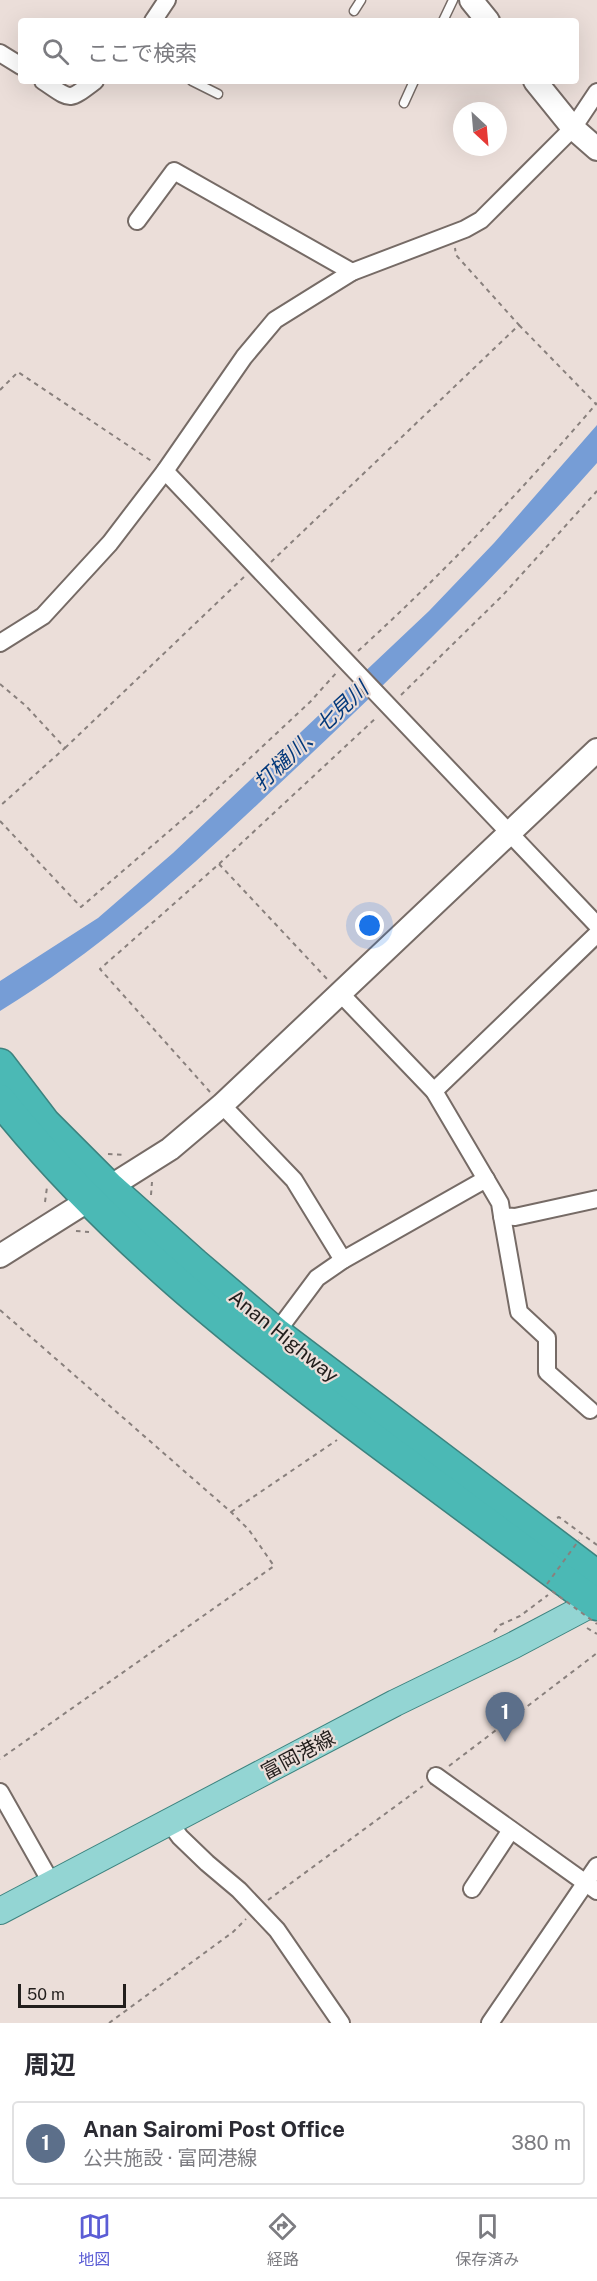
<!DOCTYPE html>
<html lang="ja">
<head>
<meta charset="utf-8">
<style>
	body { margin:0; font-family:"Public Sans","Noto Sans JP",sans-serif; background:#f2f2f3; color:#2b2b33 }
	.compass { position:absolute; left:453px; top:102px; width:54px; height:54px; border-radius:50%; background:#fff; box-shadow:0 6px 24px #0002; rotate:154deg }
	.scale { position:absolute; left:18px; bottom:15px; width:108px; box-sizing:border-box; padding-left:6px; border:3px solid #221e1c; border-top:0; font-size:16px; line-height:21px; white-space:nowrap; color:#221e1c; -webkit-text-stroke:4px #ebded9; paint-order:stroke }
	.you { position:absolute; left:370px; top:926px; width:21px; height:21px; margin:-15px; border:4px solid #fff; border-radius:50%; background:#1a73e8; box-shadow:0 0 0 9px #1a73e833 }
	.badge { display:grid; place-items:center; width:39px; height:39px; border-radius:50%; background:#5b5dd5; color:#fff; font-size:20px; font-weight:700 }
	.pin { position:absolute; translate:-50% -50px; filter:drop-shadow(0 2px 3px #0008) }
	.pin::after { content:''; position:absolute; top:32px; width:21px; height:18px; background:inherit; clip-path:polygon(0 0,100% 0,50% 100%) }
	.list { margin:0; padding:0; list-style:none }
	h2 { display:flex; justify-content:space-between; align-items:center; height:78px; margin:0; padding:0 24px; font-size:26px }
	h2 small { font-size:20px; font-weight:400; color:#7c7c81 }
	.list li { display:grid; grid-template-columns:39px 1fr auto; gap:18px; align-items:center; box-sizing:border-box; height:84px; margin:0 12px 12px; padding:0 12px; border:2px solid #e1e1e2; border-radius:6px }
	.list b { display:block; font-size:22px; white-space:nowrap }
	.list p { margin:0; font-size:20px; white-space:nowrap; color:#7c7c81 }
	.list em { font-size:20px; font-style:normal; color:#7c7c81 }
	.icon { flex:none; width:33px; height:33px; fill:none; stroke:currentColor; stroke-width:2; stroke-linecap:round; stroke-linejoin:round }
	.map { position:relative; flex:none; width:597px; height:2023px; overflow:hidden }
	.search { position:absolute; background:#fff; box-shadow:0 6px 24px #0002; left:18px; right:18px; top:18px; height:66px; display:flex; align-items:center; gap:15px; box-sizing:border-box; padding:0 21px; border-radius:6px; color:#7c7c81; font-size:22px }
	.sheet { height:174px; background:#fff }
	nav { display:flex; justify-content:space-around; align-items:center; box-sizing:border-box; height:84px; border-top:2px solid #e1e1e2; background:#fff; font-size:16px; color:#7c7c81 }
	nav a { display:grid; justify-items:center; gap:3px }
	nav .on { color:#5b5dd5 }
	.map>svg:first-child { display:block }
</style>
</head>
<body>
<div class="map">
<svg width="597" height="2023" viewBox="0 0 597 2023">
	<rect width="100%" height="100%" fill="#ebded9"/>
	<path fill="#769dd6" d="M597,425v38c-95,108 -198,208 -303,307 -92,87 -185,175 -294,241v-30l98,-63 75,-65 256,-242 65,-68z"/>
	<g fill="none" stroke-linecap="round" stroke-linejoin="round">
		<defs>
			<g id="lane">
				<path d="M354,11l7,-11"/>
				<path d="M443,21l10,-21"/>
				<path d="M192,81l26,13"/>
				<path d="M404,103l10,-22"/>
			</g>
			<g id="street">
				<path d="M153,21l14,-21"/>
				<path d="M0,53l21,13"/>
				<path d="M43,81c29,19 24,21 52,0"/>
				<path d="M137,221l37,-50 178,101"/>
				<path d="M165,471l432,454"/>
				<path d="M0,643l43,-27 67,-73 55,-72 79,-114 31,-37 77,-48 113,-43 16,-9 92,-92 24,-36"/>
				<path d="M340,993l94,98 66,112 2,13 13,1 82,-18"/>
				<path d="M434,1091l163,-157"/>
				<path d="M222,1105l72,75 49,80"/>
				<path d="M502,1216l17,96 28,26v34l43,38"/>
				<path d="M276,1333l41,-55 26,-18 143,-81"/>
				<path d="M436,1776l161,115"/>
				<path d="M0,1792l52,92"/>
				<path d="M169,1822l11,15 27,26 32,27 38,40 64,93"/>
				<path d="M472,1889l39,-59"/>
				<path d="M490,2023l107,-157"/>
			</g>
			<g id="secondary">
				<path d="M471,0l17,21"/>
				<path d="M535,81l38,47 24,21"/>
				<path d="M0,1256l170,-107 52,-44 375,-355"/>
			</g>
			<path id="primary" d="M0,1911l395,-208 119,-58 83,-44"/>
			<g id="highway">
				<path d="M0,1064l45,59 65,65 85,76 81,69 321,243"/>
				<path d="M0,1100c106,133 240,239 375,340 74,55 148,110 222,165"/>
			</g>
		</defs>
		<use href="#lane" stroke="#766b66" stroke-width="11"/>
		<use href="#street" stroke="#766b66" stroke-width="20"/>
		<use href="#secondary" stroke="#766b66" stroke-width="26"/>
		<use href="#primary" stroke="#3d837f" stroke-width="28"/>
		<use href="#highway" stroke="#3d837f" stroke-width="33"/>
		<g stroke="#89807d" stroke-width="2" stroke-dasharray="4.5 4.5" stroke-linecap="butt">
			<path d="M519,325l77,79"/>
			<path d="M0,390l18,-18 135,90"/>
			<path d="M271,562l248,-237 -63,-70 -1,-7"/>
			<path d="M358,651c86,-78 163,-160 239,-248"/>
			<path d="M0,684l26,22 39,42 -65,58"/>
			<path d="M401,695l102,-100 94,-104"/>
			<path d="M65,748l180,-172"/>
			<path d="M0,821l81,86 122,-105 107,-100 27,-30"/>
			<path d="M219,864l109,116"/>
			<path d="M210,1092l-110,-123 119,-105 158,-147"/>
			<path d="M108,1154l16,1"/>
			<path d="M151,1195l1,-13"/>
			<path d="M45,1202l2,-15"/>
			<path d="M76,1231l13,1"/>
			<path d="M0,1310l231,202 18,18 25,36 -274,193"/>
			<path d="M231,1512l106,-72"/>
			<path d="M557,1518l2,-1 38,28"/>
			<path d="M587,1628l10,6"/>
			<path d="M494,1632l6,-7 20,-9 28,-21"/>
			<path d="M449,1766l148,-113"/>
			<path d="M268,1900l155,-114"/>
			<path d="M109,2023l124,-91 13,-13"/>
		</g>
		<use href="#lane" stroke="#fff" stroke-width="8"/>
		<use href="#street" stroke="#fff" stroke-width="16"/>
		<use href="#secondary" stroke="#fff" stroke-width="22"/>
		<use href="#primary" stroke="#93d5d3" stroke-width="26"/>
		<use href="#highway" stroke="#4bb9b5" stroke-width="30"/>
		<g stroke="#89807d" stroke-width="2" stroke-dasharray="4.5 4.5" stroke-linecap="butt">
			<path d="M547,1584l32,-44"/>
			<path d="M552,1591l45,33"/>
		</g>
	</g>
	<g text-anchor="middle" stroke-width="4.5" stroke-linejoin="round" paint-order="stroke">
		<g font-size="20" fill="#221e1c" stroke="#ebded9">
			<text transform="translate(284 1336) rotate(39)" y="7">Anan Highway</text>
			<text transform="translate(298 1755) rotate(-28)" y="7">富岡港線</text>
		</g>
		<g font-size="21" font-style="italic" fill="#03397b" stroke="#ebded9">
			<text transform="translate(311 736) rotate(-43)" y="7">打樋川、七見川</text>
		</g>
	</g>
</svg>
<svg class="compass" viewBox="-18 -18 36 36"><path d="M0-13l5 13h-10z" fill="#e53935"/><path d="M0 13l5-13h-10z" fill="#7c7c81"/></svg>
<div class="scale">50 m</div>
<div class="you"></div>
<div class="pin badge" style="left:505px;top:1742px;background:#5c6f8a">1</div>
<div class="search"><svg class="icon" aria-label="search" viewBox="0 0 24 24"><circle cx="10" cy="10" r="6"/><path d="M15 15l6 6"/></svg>ここで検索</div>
</div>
<section class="sheet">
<h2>周辺<small></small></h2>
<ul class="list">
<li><span class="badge" style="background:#5c6f8a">1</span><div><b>Anan Sairomi Post Office</b><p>公共施設 · 富岡港線</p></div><em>380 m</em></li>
</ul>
</section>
<nav>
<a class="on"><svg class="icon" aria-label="map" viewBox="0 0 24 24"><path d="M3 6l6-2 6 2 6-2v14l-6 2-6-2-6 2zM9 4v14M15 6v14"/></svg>地図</a>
<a><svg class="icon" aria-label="directions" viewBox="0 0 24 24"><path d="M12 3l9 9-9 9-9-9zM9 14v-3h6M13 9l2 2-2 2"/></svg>経路</a>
<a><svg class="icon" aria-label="saved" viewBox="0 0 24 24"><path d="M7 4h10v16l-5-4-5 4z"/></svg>保存済み</a>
</nav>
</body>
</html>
